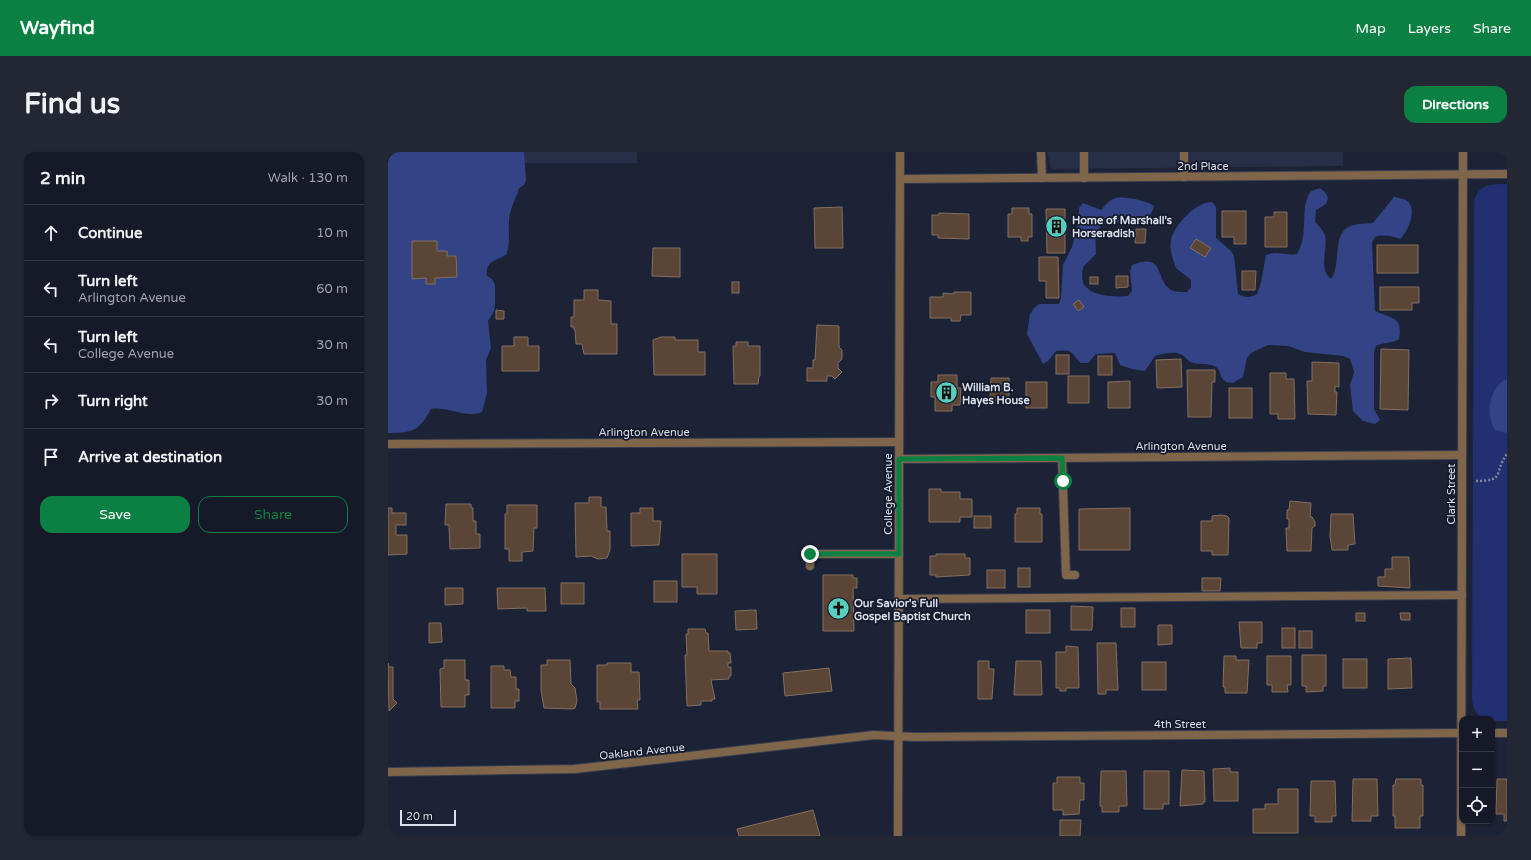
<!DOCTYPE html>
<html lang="en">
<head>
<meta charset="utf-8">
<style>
	body { margin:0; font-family:"Varela Round",sans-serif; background:#232734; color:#f1f3f6 }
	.controls { position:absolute; right:12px; bottom:12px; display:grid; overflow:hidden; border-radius:8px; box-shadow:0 1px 3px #0004 }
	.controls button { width:36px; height:36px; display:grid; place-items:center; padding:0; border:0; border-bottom:1px solid #353845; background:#161a28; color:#f1f3f6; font:20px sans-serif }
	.scale { position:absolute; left:12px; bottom:10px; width:56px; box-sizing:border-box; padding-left:4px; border:2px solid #dadfec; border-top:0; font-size:11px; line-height:14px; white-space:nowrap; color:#dadfec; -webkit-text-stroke:3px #141a2b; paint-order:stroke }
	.stop { position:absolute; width:12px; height:12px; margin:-9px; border:3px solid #0b8043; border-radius:50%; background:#fff }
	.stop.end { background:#0b8043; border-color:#fff; box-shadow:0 1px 4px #0008 }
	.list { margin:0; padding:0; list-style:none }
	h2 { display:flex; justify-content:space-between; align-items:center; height:52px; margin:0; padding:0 16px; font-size:17px }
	h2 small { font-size:13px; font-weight:400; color:#9ea1a8 }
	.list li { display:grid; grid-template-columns:26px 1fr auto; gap:12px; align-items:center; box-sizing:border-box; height:56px; padding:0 16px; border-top:1px solid #353845 }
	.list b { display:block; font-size:15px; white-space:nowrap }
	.list p { margin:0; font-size:13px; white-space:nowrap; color:#9ea1a8 }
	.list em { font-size:13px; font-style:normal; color:#9ea1a8 }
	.actions { display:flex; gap:8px; padding:12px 16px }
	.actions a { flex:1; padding:9px 0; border:1px solid #0b8043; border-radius:12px; text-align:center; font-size:14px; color:#0b8043 }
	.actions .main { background:#0b8043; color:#fff }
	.icon { flex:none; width:22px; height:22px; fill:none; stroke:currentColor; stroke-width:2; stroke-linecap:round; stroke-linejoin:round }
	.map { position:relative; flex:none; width:1119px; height:684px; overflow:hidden; border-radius:12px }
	header { display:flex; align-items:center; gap:24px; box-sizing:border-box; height:56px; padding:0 20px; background:#0b8043; color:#fff }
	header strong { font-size:19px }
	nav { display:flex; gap:22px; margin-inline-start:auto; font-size:14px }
	.intro { display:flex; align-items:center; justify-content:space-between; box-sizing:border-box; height:96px; padding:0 24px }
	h1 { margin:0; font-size:28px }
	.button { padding:10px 18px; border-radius:12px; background:#0b8043; color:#fff; font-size:14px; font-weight:700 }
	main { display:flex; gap:24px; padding:0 24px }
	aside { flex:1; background:#161a28; border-radius:12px; box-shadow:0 1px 3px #0004 }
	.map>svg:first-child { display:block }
</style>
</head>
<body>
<header>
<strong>Wayfind</strong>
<nav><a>Map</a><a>Layers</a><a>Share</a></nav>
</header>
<div class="intro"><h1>Find us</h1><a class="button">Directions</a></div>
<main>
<aside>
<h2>2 min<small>Walk · 130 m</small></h2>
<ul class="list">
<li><svg class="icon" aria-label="ahead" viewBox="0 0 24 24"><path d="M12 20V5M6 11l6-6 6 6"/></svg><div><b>Continue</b></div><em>10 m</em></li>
<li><svg class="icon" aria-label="left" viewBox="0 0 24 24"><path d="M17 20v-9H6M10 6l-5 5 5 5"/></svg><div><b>Turn left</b><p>Arlington Avenue</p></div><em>60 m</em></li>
<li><svg class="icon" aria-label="left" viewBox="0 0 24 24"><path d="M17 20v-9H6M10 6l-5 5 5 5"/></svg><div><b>Turn left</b><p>College Avenue</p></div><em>30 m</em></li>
<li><svg class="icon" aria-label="right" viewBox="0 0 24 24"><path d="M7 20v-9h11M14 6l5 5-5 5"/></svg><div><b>Turn right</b></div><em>30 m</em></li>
<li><svg class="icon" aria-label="arrive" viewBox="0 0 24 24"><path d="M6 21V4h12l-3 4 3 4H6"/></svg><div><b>Arrive at destination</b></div></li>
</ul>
<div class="actions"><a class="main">Save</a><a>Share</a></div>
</aside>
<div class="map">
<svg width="1119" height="684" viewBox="0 0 1119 684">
	<rect width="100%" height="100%" fill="#1d2336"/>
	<g fill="#272e47">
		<rect x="77" y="0" width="172" height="11"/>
		<path d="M659,0h296v14l-292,3z"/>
	</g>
	<path fill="#222f70" d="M1119,32v537h-15v-2c-13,0 -18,-6 -20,-19l2,-495c1,-20 16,-21 33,-21z"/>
	<g fill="#324386">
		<path d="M0,0h136l2,28 -2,5 -5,3c-2,8 -6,14 -8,22 -5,14 1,31 -5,45 -10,5 -21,7 -19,21l5,3 3,6v19l-1,7 -6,10 3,27 -5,12 1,33 -5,19c-16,7 -34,-6 -51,-3 -12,22 -18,24 -43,24z"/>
		<path d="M932,36l5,4 3,6 -2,6 -10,6 -1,12c4,4 8,8 10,13 3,14 -7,34 6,44 11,-15 0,-46 20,-53 7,-3 15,-2 22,-3l21,-26c4,1 10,1 13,4 11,8 1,31 -7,38 -9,-3 -15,-5 -25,-2l-3,5 3,69c18,8 28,6 24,28 -8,5 -16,3 -23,7l-2,6v57l6,11 -5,4 -12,-3 -10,-10 -3,-26 4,-13 -4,-13 -6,-3 -39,-4 -17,-6 -20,-1 -17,8 -4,5 -4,19 -10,6 -7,-1 -5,-5c-2,-18 -18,-10 -31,-15 -3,-2 -6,-7 -10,-8 -7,-3 -18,0 -25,2l-10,15 -13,-2 -12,-4 -5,-12 -19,1 -8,9h-7c-12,-11 -6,-14 -25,-12l-8,10 -5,3 -16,-30 3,-20 4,-6 5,-4h20l2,-6 2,-33 9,-18 7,-27v-12l4,-5 18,7c4,-4 8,-11 15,-12 8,-2 32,3 38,8 -7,32 -53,2 -58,29 -1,6 0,13 0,19l-13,13c-1,6 -2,14 2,19 9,11 31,11 43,10l4,-5 -2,-20 2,-6c34,-13 22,14 39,25 4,2 11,2 16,2l4,-5v-7l-15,-12c-3,-8 -7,-19 -5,-28 3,-15 25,-38 41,-38l4,5v31l15,13 3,5 4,38c7,4 12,4 19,0l4,-12 5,-27c10,-5 20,1 31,-1 12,-19 3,-44 12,-60 2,-4 6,-4 11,-6z"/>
		<path d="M1119,227v54l-12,-3c-10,-15 -6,-44 12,-51z"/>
	</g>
	<g fill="#5a4537" stroke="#846e5f">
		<path d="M454,55l1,41h-28l-1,-40z"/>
		<path d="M624,56h17v6h3v23h-4v4h-7v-4h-13v-23h4z"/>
		<path d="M658,57h19v44h-18z"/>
		<path d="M834,59h24v33h-12v-7h-12z"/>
		<path d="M886,60h13v35h-22v-30h9z"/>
		<path d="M551,61l30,1v25l-31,-1v-3h-6v-20h7z"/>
		<path d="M748,77h10l-1,14h-10z"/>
		<path d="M808,87l15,9 -6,9 -15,-9z"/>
		<path d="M24,89h25v10h10v5h9l1,21 -22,1v6h-9v-6l-14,1z"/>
		<rect x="989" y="93" width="41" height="28"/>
		<path d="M265,96h27v29l-28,-1z"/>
		<path d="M651,105h19l1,41h-13v-17h-7z"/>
		<path d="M854,119h14l-1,19h-13z"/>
		<path d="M728,124h12v11l-12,1z"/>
		<rect x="702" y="125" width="8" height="7"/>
		<rect x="344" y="130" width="7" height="11"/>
		<path d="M992,135h39v16h-7v7h-32z"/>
		<path d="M196,138h14v10l13,1v23h6v30h-33l-2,-10h-6l-1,-14h-1v-3h-3v-10h3v-17h10z"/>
		<path d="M566,140h17v23h-10l-1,6h-9v-3h-21v-21h13v-4l11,1z"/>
		<path d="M691,148l5,7 -6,4 -5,-7z"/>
		<path d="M108,158l8,1v8h-8z"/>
		<path d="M429,173l22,1v21l3,3v9l-4,4v5l4,4 -7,7 -3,-3h-5v5h-20v-13h6v-8h2z"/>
		<path d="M126,185h14v9h11v25h-37v-25h12z"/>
		<path d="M287,185v3h23v12h7v23h-51l-1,-35 8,-3z"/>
		<path d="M348,190h12v4h12v30h-1l-1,8h-24l-1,-38h3z"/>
		<path d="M993,197l28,1 -1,60 -28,-1z"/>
		<rect x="668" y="203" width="13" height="19"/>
		<rect x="710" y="204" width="14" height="19"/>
		<path d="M793,207l1,28 -25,1 -1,-28z"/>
		<path d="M924,210l27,1v24l-4,-1v6h2l-1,23 -28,-1 -1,-33h5z"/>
		<path d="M799,218h28v12h-3l-1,35h-23z"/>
		<path d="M882,221h16v6h8l1,40h-17v-5h-8z"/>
		<path d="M550,223h19v13h4l-1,17h-8v6h-17v-14h-4v-15h7z"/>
		<rect x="680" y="224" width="21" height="27"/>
		<path d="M603,226h18v23h-19z"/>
		<path d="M742,229v27h-22v-26z"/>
		<rect x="638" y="230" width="21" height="26"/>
		<rect x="841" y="236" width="23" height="30"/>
		<path d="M541,337h12v3h19v7h12v18h-12v5h-31z"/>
		<path d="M201,345h12v10h5l1,24h3v19l-3,8 -9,1 -7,-3 -15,1 -1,-54h14z"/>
		<path d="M902,349l21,2 -1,14h2l3,5v4l-3,2 -1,23h-24l-1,-23h3v-9h-2v-9h2z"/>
		<path d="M58,352h25v4h2v13h3v13h4v14l-30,1 -1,-24h-4z"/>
		<path d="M119,353h30v23h-3l-1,23 -11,1v9h-13v-12h-4v-35h2z"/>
		<path d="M0,356h4v5h14v12h-10v10h11v19l-19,1z"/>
		<path d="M252,356h13v13h8l-2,24 -28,1v-33h9z"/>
		<path d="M629,356h23v6h2v28h-27v-28h2z"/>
		<path d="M742,356v42h-51v-41z"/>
		<path d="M943,362h22l2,30 -7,1v5h-16l-2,-14z"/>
		<path d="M833,363l6,1 2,2 -1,37h-16v-4h-11v-30h11v-5z"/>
		<rect x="586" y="364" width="17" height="12"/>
		<path d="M294,402h35v40h-20v-7h-15z"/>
		<path d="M548,402h29v4h5v17l-34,2v-2h-6v-19h6z"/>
		<path d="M1004,405h17l1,31 -32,-2v-9h7v-8h7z"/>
		<rect x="630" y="416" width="12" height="19"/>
		<rect x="599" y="418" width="18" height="18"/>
		<path d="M435,423h30v3h4v10h-4l1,43h-31z"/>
		<path d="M814,426h19l-1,13h-18z"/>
		<rect x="266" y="429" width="23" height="21"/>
		<rect x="173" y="431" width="23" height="21"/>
		<path d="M57,436h18v16l-18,1z"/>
		<path d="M109,436h48l1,23h-19v-3l-29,1z"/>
		<path d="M683,454l22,1 -1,23h-21z"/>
		<rect x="733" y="456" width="14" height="19"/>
		<path d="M368,458l1,19 -21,1 -1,-19z"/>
		<rect x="638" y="458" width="24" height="23"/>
		<rect x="968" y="461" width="9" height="8"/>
		<path d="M1012,461h10v7h-9z"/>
		<path d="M851,470h23v21h-5v5h-16z"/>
		<path d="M41,471h12l1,19 -13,1z"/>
		<path d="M770,473h14v19l-14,1z"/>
		<rect x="894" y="476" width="13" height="20"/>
		<path d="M300,477h17l1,4h2l1,18h19v2h2l1,10h-3v4h3v9h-2v3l-18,1 4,19h-3v2h-11v4l-14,1 -2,-51h2l-1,-21h2z"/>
		<rect x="911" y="479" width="13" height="17"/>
		<path d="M709,491h19l2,47h-12v4h-8z"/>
		<path d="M678,494l12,1 1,41h-13v3h-6v-3h-4v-36h10z"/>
		<path d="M914,503h24v31h-3v5l-17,1v-6h-4z"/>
		<path d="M836,504h12v4h13l-2,33h-22v-6h-2z"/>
		<path d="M879,504h24v29h-4l1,7h-16v-7h-5z"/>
		<path d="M1023,506l1,30 -24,1v-30z"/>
		<rect x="955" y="507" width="24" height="29"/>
		<path d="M56,508h21v20h4v15h-4v12h-24l-1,-38 4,-1z"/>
		<path d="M159,508h23l1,24 4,4 2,13 -2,7 -3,1 -28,-1 -3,-18v-25h6z"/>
		<path d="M590,509h11v8h5l-2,30h-14z"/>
		<path d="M628,509h25l1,34h-28z"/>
		<rect x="754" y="510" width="24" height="28"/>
		<path d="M0,511l1,4h4v32l4,4 -8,8z"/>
		<path d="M219,511h24v9h8l1,28h-3l1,9h-38v-7h-3v-37h10z"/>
		<path d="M103,514h13v4h6l1,7h5v12h3v12h-4v7h-24z"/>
		<path d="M441,516l3,23 -47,5 -2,-23z"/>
		<path d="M842,616v4h8v29h-24l-1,-32z"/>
		<path d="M794,618l22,1 1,31h-2v2l-23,2z"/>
		<path d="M713,619h25l1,35h-8v6h-17v-6h-2z"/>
		<path d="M756,619h25v33h-6v5h-19z"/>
		<path d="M669,625h23v6h4v17h-4l-1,14 -16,1v-5h-10v-27h4z"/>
		<path d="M965,627h24l1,37h-7v5h-19z"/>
		<path d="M1008,627h25v6h2v31h-3v12h-25v-12h-2v-31h2z"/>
		<path d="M1109,627h10v42h-3v-7h-8z"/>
		<path d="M923,629h24l1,35h-4v6h-17v-6h-5z"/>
		<path d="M890,637h20v44h-45v-24h12v-5h13z"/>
		<path d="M425,658l7,26h-81l-2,-7z"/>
		<path d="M672,668h21l-1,16h-20z"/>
	</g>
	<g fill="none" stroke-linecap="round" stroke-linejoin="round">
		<defs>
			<g id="service">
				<path d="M653,0l1,26"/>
				<path d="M796,25v-25"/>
				<path d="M696,26v-26"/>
				<path d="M674,306l4,117h9"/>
				<path d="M422,414v-12h89"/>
				<path d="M511,447l563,-4"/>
			</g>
			<g id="minor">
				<path d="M512,27l607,-5"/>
				<path d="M0,292l511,-2"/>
				<path d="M511,307l563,-4"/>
				<path d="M1104,581h15"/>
				<path d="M0,620l187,-3 299,-34 40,2 548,-4"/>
				<path d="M510,684l2,-684"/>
				<path d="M1073,684l2,-684"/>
			</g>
		</defs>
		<use href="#service" stroke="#373d4f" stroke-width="10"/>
		<use href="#minor" stroke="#373d4f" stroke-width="10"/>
		<path stroke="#838898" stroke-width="2.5" stroke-dasharray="2 2" stroke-linecap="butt" d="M1088,329c30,0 17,-8 31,-27"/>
		<use href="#service" stroke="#7f664b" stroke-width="8"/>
		<use href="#minor" stroke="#7f664b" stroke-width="8"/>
	</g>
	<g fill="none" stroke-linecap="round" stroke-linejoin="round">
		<path stroke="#0b8043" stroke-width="5" d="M422,402h89v-95l163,-1 1,23"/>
	</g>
	<defs>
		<symbol id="building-disc" viewBox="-11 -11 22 22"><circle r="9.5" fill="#58cebf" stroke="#141a2b"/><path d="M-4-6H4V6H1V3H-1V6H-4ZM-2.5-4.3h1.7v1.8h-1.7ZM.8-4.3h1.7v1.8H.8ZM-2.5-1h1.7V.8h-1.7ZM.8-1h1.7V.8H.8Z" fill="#111"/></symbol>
		<symbol id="church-disc" viewBox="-11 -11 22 22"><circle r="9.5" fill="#58cebf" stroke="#141a2b"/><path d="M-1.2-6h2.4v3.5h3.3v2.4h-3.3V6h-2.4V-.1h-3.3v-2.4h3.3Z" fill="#111"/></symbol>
	</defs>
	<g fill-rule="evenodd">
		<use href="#building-disc" x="656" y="62" width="25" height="25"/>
		<use href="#building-disc" x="546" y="228" width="25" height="25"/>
		<use href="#church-disc" x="438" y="444" width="25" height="25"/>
	</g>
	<g text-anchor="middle" stroke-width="3.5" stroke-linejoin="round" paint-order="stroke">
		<g font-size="11" fill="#dadfec" stroke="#141a2b">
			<text x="815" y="18">2nd Place</text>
			<text x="256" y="284">Arlington Avenue</text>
			<text x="793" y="298">Arlington Avenue</text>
			<text transform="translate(500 342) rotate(-90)" y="4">College Avenue</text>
			<text transform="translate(1063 342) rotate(-90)" y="4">Clark Street</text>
			<text x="792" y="576">4th Street</text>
			<text transform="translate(254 599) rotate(-6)" y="4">Oakland Avenue</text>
		</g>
		<g font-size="11" font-weight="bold" fill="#dadfec" stroke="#141a2b" text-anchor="start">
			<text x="684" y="72">Home of Marshall's<tspan x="684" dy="13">Horseradish</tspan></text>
			<text x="574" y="239">William B.<tspan x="574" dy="13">Hayes House</tspan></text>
			<text x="466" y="455">Our Savior's Full<tspan x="466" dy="13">Gospel Baptist Church</tspan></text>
		</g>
	</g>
</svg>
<div class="controls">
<button>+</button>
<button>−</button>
<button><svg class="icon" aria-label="locate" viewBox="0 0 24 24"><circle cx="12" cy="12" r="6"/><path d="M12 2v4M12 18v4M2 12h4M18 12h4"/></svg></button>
</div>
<div class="scale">20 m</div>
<div class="stop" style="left:675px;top:329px"></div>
<div class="stop end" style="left:422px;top:402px"></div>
</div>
</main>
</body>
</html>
